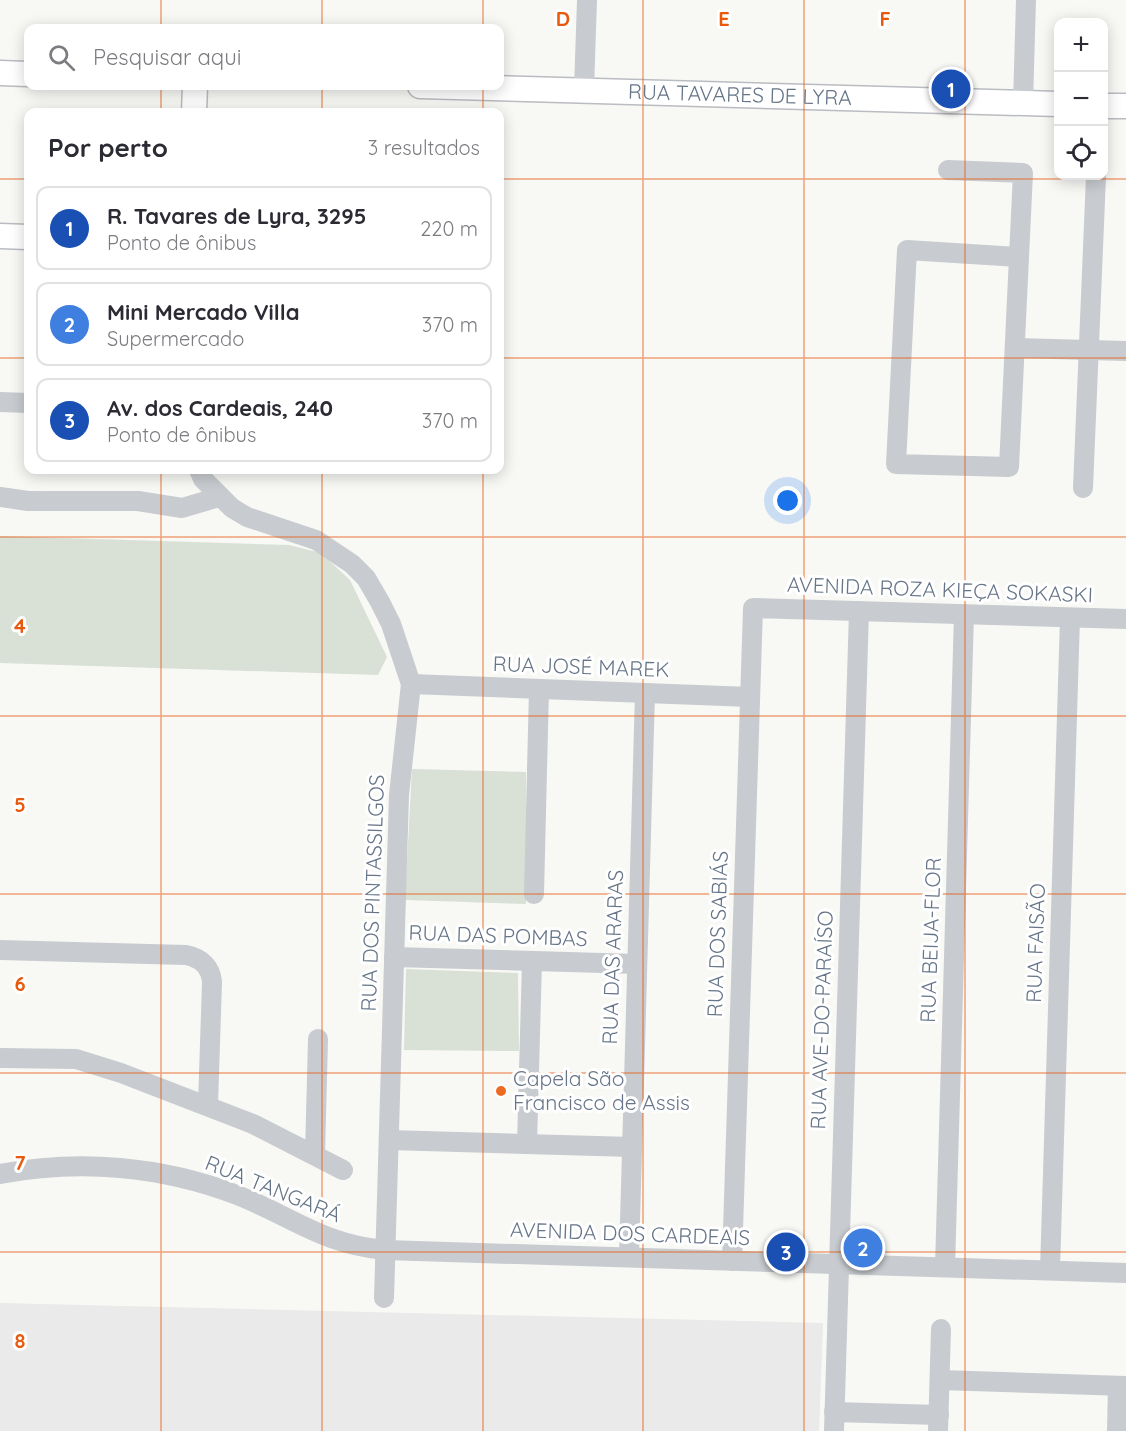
<!DOCTYPE html>
<html lang="pt">
<head>
<meta charset="utf-8">
<style>
	body { margin:0; font-family:Quicksand,sans-serif; background:#f7f7f7; color:#2b2b33 }
	.controls { position:absolute; right:18px; top:18px; display:grid; overflow:hidden; border-radius:12px; box-shadow:0 3px 15px #0003 }
	.controls button { width:54px; height:54px; display:grid; place-items:center; padding:0; border:0; border-bottom:2px solid #e1e1e2; background:#fff; color:#2b2b33; font:30px sans-serif }
	.you { position:absolute; left:788px; top:501px; width:21px; height:21px; margin:-15px; border:4px solid #fff; border-radius:50%; background:#1a73e8; box-shadow:0 0 0 9px #1a73e833 }
	.badge { display:grid; place-items:center; width:39px; height:39px; border-radius:50%; background:#ec6a22; color:#fff; font-size:20px; font-weight:700 }
	.pin { position:absolute; translate:-50% -50%; border:3px solid #fff; box-shadow:0 2px 6px #0006 }
	.list { margin:0; padding:0; list-style:none }
	h2 { display:flex; justify-content:space-between; align-items:center; height:78px; margin:0; padding:0 24px; font-size:26px }
	h2 small { font-size:20px; font-weight:400; color:#7c7c81 }
	.list li { display:grid; grid-template-columns:39px 1fr auto; gap:18px; align-items:center; box-sizing:border-box; height:84px; margin:0 12px 12px; padding:0 12px; border:2px solid #e1e1e2; border-radius:12px }
	.list b { display:block; font-size:22px; white-space:nowrap }
	.list p { margin:0; font-size:20px; white-space:nowrap; color:#7c7c81 }
	.list em { font-size:20px; font-style:normal; color:#7c7c81 }
	.icon { flex:none; width:33px; height:33px; fill:none; stroke:currentColor; stroke-width:2; stroke-linecap:round; stroke-linejoin:round }
	.map { position:relative; flex:none; width:1126px; height:1431px; overflow:hidden }
	.search { position:absolute; background:#fff; box-shadow:0 3px 15px #0003; left:24px; top:24px; width:480px; height:66px; display:flex; align-items:center; gap:15px; box-sizing:border-box; padding:0 21px; border-radius:12px; color:#7c7c81; font-size:22px }
	.panel { position:absolute; background:#fff; box-shadow:0 3px 15px #0003; left:24px; top:108px; width:480px; height:366px; border-radius:12px }
	.map>svg:first-child { display:block }
</style>
</head>
<body>
<div class="map">
<svg width="1126" height="1431" viewBox="0 0 1126 1431">
	<rect width="100%" height="100%" fill="#f8f8f5"/>
	<path fill="#e9eae9" d="M0,1303l823,20 -4,108h-819z"/>
	<g fill="#d9e0d6">
		<path d="M0,536l289,9 32,8 29,27 37,77 -9,18 -378,-12z"/>
		<path d="M412,769l114,3v132l-121,-4z"/>
		<path d="M406,969l112,4 1,78 -115,-1z"/>
	</g>
	<g fill="none" stroke-linecap="round" stroke-linejoin="round">
		<defs>
			<g id="major">
				<path d="M0,73l28,1"/>
				<path id="s1" d="M420,86l638,18"/>
				<path d="M1104,106h22"/>
				<path d="M194,112l1,-26"/>
				<path d="M0,236l28,1"/>
			</g>
		</defs>
		<use href="#major" stroke="#b9bcc1" stroke-width="27"/>
		<g stroke="#c8cbcf" stroke-width="20">
			<path d="M584,90l3,-90"/>
			<path d="M1023,103l3,-103"/>
			<path d="M948,170l75,3 -14,294 -113,-3 11,-214 112,7"/>
			<path d="M1015,348l111,3"/>
			<path d="M0,402l28,1"/>
			<path d="M199,470l4,9 29,29 15,9 69,23 36,24 14,14 14,24 11,22 20,60 -12,111 -15,503"/>
			<path d="M1083,488l13,-312"/>
			<path d="M0,497l28,4h110l44,7 37,-11"/>
			<path d="M411,684l339,13"/>
			<path d="M534,894l5,-205"/>
			<path d="M0,950l186,5c15,3 25,12 26,27l-4,123"/>
			<path d="M394,957l243,7"/>
			<path d="M0,1058l76,1 45,14 132,51 90,46"/>
			<path d="M389,1140l243,7"/>
			<path d="M527,1144l5,-183"/>
			<path d="M315,1154l3,-115"/>
			<path d="M0,1174c79,-15 162,-8 237,21 56,22 85,49 148,55l741,23"/>
			<path d="M629,1257l16,-564"/>
			<path d="M732,1261l21,-653 373,11"/>
			<path d="M945,1267l19,-653"/>
			<path d="M1050,1270l20,-652"/>
			<path d="M940,1380l186,6"/>
			<path d="M834,1412l105,3"/>
			<path d="M834,1431l25,-820"/>
			<path d="M938,1431l3,-102"/>
			<path d="M1117,1431l1,-45"/>
		</g>
		<use href="#major" stroke="#fff" stroke-width="24"/>
	</g>
	<path fill="none" stroke="#e8590c" stroke-width="1.5" stroke-opacity="0.55" d="M161,0v28M322,0v28M483,0v28M643,0v1431M804,0v1431M965,0v1431M161,86v26M322,86v26M483,86v26M0,179h28M500,179h626M0,358h28M500,358h626M161,470v961M322,470v961M483,470v961M0,537h1126M0,716h1126M0,894h1126M0,1073h1126M0,1252h1126"/>
	<circle fill="#ec6a22" stroke="#fff" stroke-width="2" cx="501" cy="1091" r="6"/>
	<g text-anchor="middle" stroke-width="6" stroke-linejoin="round" paint-order="stroke">
		<g font-size="21" fill="#667588" stroke="#fff">
			<text dy="7" stroke="none"><textPath href="#s1" startOffset="320">RUA TAVARES DE LYRA</textPath></text>
			<text transform="translate(940 590) rotate(2)" y="7">AVENIDA ROZA KIEÇA SOKASKI</text>
			<text transform="translate(581 667) rotate(2)" y="7">RUA JOSÉ MAREK</text>
			<text transform="translate(373 893) rotate(-88)" y="7">RUA DOS PINTASSILGOS</text>
			<text transform="translate(718 934) rotate(-88)" y="7">RUA DOS SABIÁS</text>
			<text transform="translate(498 936) rotate(2)" y="7">RUA DAS POMBAS</text>
			<text transform="translate(931 940) rotate(-88)" y="7">RUA BEIJA-FLOR</text>
			<text transform="translate(1036 943) rotate(-88)" y="7">RUA FAISÃO</text>
			<text transform="translate(613 957) rotate(-88)" y="7">RUA DAS ARARAS</text>
			<text transform="translate(822 1020) rotate(-88)" y="7">RUA AVE-DO-PARAÍSO</text>
			<text transform="translate(273 1189) rotate(22)" y="7">RUA TANGARÁ</text>
			<text transform="translate(630 1234) rotate(2)" y="7">AVENIDA DOS CARDEAIS</text>
		</g>
		<g font-size="21" fill="#667588" stroke="#fff" text-anchor="start">
			<text x="513" y="1086">Capela São<tspan x="513" dy="24">Francisco de Assis</tspan></text>
		</g>
	</g>
	<g font-size="20" text-anchor="middle" font-weight="bold" fill="#e8590c" stroke="#fff" stroke-width="6" stroke-linejoin="round" paint-order="stroke">
		<text x="563" y="26">D</text>
		<text x="724" y="26">E</text>
		<text x="885" y="26">F</text>
		<text x="20" y="633">4</text>
		<text x="20" y="812">5</text>
		<text x="20" y="991">6</text>
		<text x="20" y="1170">7</text>
		<text x="20" y="1348">8</text>
	</g>
</svg>
<div class="controls">
<button>+</button>
<button>−</button>
<button><svg class="icon" aria-label="locate" viewBox="0 0 24 24"><circle cx="12" cy="12" r="6"/><path d="M12 2v4M12 18v4M2 12h4M18 12h4"/></svg></button>
</div>
<div class="you"></div>
<div class="pin badge" style="left:951px;top:89px;background:#1a4fb4">1</div>
<div class="pin badge" style="left:863px;top:1248px;background:#3f7fe0">2</div>
<div class="pin badge" style="left:786px;top:1252px;background:#1a4fb4">3</div>
<div class="search"><svg class="icon" aria-label="search" viewBox="0 0 24 24"><circle cx="10" cy="10" r="6"/><path d="M15 15l6 6"/></svg>Pesquisar aqui</div>
<section class="panel">
<h2>Por perto<small>3 resultados</small></h2>
<ul class="list">
<li><span class="badge" style="background:#1a4fb4">1</span><div><b>R. Tavares de Lyra, 3295</b><p>Ponto de ônibus</p></div><em>220 m</em></li>
<li><span class="badge" style="background:#3f7fe0">2</span><div><b>Mini Mercado Villa</b><p>Supermercado</p></div><em>370 m</em></li>
<li><span class="badge" style="background:#1a4fb4">3</span><div><b>Av. dos Cardeais, 240</b><p>Ponto de ônibus</p></div><em>370 m</em></li>
</ul>
</section>
</div>
</body>
</html>
